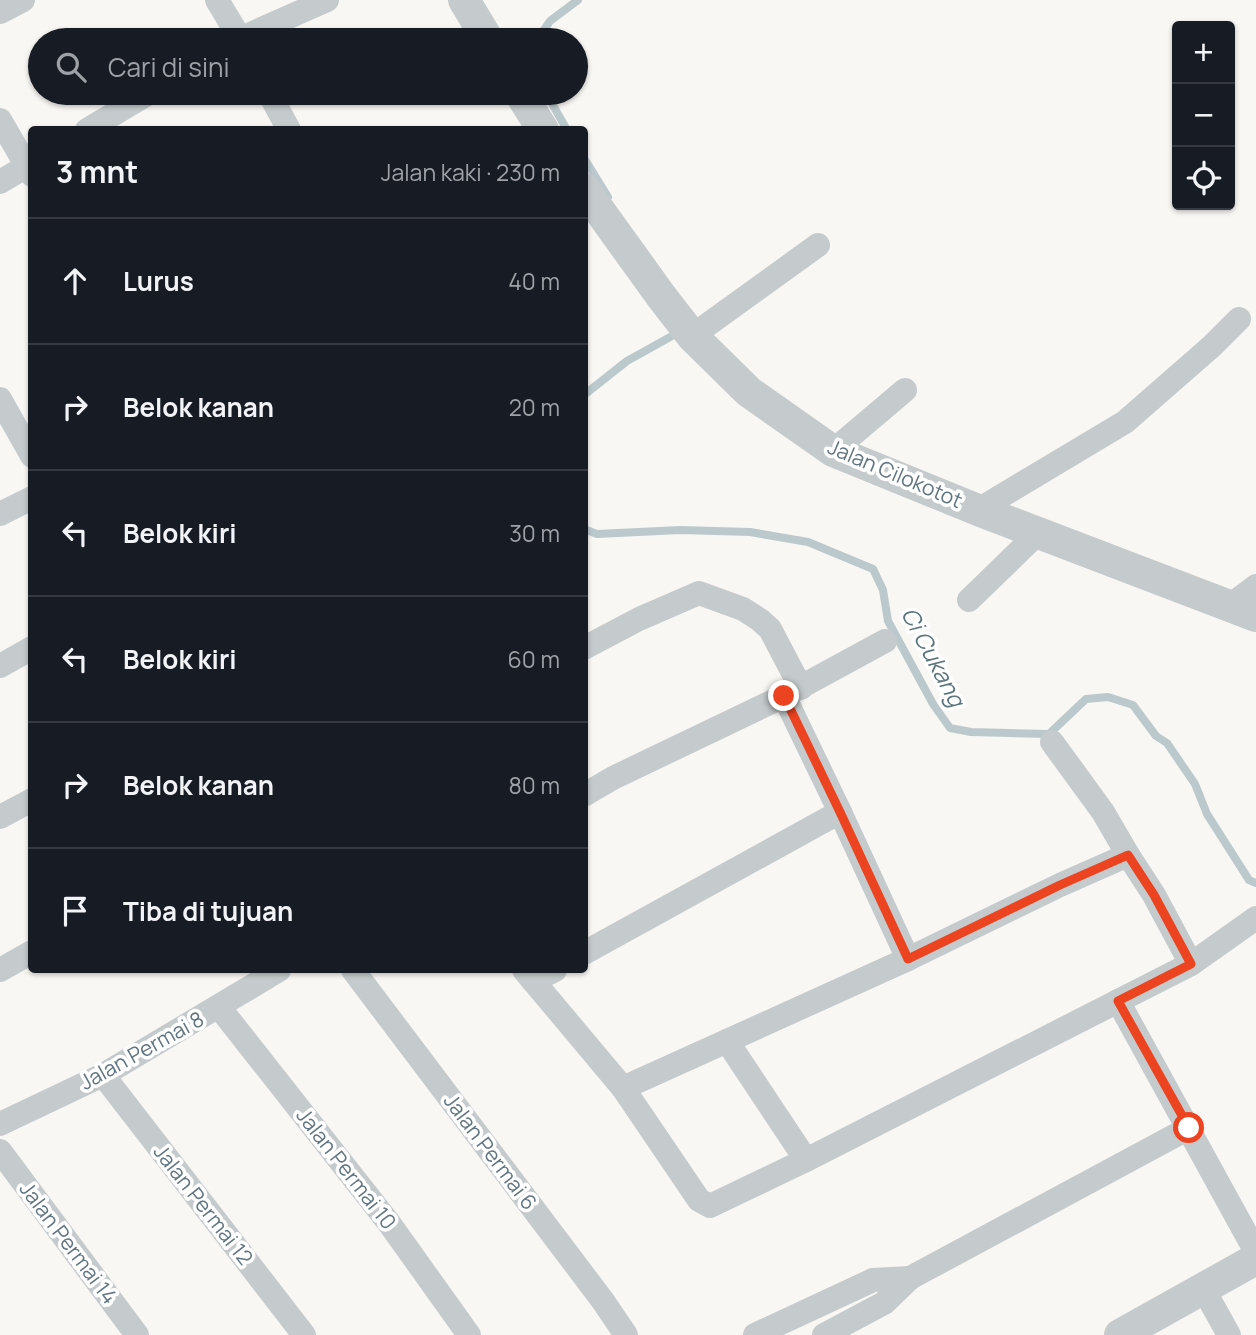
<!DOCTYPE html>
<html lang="id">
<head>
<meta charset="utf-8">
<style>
	body { margin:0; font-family:Manrope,sans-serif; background:#242831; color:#f1f3f6 }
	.controls { position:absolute; right:21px; top:21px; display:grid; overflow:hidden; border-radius:7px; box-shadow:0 2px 5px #0004 }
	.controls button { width:63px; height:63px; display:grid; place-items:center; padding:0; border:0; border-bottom:2px solid #363941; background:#171b24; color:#f1f3f6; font:35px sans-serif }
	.stop { position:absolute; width:21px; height:21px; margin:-16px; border:5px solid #ec4320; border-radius:50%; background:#fff }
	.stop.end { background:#ec4320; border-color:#fff; box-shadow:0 2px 7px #0008 }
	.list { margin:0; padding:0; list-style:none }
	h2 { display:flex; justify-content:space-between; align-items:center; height:91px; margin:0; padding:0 28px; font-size:30px }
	h2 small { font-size:23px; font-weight:400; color:#9ea1a6 }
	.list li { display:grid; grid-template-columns:46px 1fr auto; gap:21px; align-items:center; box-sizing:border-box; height:126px; padding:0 28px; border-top:2px solid #363941 }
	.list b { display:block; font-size:26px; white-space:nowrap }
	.list em { font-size:23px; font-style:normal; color:#9ea1a6 }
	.icon { flex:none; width:38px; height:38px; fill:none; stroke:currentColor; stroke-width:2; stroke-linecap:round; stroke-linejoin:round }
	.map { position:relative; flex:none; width:1256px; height:1335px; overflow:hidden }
	.search { position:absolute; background:#171b24; box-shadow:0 2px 5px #0004; left:28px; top:28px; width:560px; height:77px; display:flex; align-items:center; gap:18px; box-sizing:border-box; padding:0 24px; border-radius:38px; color:#9ea1a6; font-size:26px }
	.panel { position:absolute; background:#171b24; box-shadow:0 2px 5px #0004; left:28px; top:126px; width:560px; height:847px; border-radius:7px }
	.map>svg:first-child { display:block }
</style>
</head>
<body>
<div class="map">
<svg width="1256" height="1335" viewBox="0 0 1256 1335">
	<rect width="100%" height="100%" fill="#f8f7f4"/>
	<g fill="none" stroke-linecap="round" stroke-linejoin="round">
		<g stroke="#bcc9cc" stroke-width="8">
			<path d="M537,40l13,-19 28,-21"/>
			<path d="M546,93l21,37"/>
			<path d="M584,158l24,39"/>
			<path d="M584,395l43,-34 45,-25 6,-6"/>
			<path d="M584,529l13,5 83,-4 70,2 58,10 65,27 10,21 5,31 45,83 17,24 21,4 78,2 37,-35 22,-2 25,8 23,31 11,7 28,41 12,30 42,66 7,3"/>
		</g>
		<g stroke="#c5cacc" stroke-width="24">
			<path d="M217,0l24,40"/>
			<path d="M0,12l23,-12"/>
			<path d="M237,40l90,-40"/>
			<path d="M269,93l20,37"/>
			<path d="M0,120l32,55"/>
			<path d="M87,130l62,-37"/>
			<path d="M0,182l32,-19"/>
			<path d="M692,336l126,-91"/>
			<path d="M0,399l32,57"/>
			<path d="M833,451l72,-61"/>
			<path d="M978,510l147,-88 87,-76 27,-27"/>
			<path d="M0,514l32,-16"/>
			<path d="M969,600l69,-67"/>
			<path d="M1228,607l28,-21"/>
			<path d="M584,648l55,-29 60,-26 44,16 17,11 10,9 31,59"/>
			<path d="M0,666l32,-18"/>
			<path d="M1052,742l51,70 25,43"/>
			<path d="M584,795l29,-17 171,-82 101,-55"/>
			<path d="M0,817l32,-17"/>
			<path d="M584,953l256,-141"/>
			<path d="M908,959l152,-74 68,-30 26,40 37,69"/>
			<path d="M0,970l32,-18"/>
			<path d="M353,970l250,331 23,34"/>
			<path d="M524,970l99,118 76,112 11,6 96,-46 -79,-119 181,-82 -68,-147 -56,-116"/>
			<path d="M533,981l22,-11"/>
			<path d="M1118,1001l138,251"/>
			<path d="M219,1007l170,216 80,112"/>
			<path d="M103,1075l201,260"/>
			<path d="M623,1088l104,-47"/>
			<path d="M0,1124l103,-49 176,-105"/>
			<path d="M0,1151l137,184"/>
			<path d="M806,1160l385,-196 65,-46"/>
			<path d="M1203,1288l26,47"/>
			<path d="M755,1335l118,-55 37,-2"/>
			<path d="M824,1335l60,-32 26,-25 279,-150"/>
		</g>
		<g stroke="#c5cacc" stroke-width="32">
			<path d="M464,0l24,40"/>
			<path d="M520,93l23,37"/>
			<path d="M584,189l77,107 31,40 57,56 84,59 145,59 278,106"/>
			<path d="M1120,1335l136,-76"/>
		</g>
	</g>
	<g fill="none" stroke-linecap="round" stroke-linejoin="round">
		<path stroke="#ec4320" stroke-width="9" d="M784,696l56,116 68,147 152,-74 68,-30 26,40 37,69 -73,37 71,127"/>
	</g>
	<g text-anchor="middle" stroke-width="7" stroke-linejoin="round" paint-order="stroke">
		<g font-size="21" fill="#617581" stroke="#fff">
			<text transform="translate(895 474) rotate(23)" y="7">Jalan Cilokotot</text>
			<text transform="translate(142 1051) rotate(-29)" y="7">Jalan Permai 8</text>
			<text transform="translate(490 1152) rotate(53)" y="7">Jalan Permai 6</text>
			<text transform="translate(346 1169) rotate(52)" y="7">Jalan Permai 10</text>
			<text transform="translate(203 1205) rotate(52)" y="7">Jalan Permai 12</text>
			<text transform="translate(68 1243) rotate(53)" y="7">Jalan Permai 14</text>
		</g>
		<g font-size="23" font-style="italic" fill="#5c757c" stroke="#fff">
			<text transform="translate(933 657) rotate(62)" y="8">Ci Cukang</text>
		</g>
	</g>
</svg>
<div class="controls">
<button>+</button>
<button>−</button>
<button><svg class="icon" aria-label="locate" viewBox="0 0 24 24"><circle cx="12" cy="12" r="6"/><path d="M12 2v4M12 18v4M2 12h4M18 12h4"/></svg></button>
</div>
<div class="stop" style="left:1189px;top:1128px"></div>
<div class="stop end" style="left:784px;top:696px"></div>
<div class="search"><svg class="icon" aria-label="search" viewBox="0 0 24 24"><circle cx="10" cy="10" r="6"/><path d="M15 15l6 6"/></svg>Cari di sini</div>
<section class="panel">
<h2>3 mnt<small>Jalan kaki · 230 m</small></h2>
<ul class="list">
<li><svg class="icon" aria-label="ahead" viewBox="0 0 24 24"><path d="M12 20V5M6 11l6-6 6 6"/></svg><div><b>Lurus</b></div><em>40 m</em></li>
<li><svg class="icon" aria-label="right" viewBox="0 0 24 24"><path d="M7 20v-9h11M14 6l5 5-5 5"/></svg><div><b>Belok kanan</b></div><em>20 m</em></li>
<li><svg class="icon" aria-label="left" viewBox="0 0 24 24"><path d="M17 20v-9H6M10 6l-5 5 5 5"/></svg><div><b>Belok kiri</b></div><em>30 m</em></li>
<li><svg class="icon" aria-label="left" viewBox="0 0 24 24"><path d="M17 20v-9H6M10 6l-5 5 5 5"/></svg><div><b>Belok kiri</b></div><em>60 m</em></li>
<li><svg class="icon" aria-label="right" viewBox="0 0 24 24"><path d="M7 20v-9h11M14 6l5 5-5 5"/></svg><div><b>Belok kanan</b></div><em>80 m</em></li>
<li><svg class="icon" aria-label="arrive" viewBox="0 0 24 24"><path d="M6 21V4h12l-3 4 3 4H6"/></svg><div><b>Tiba di tujuan</b></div></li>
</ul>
</section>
</div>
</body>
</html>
